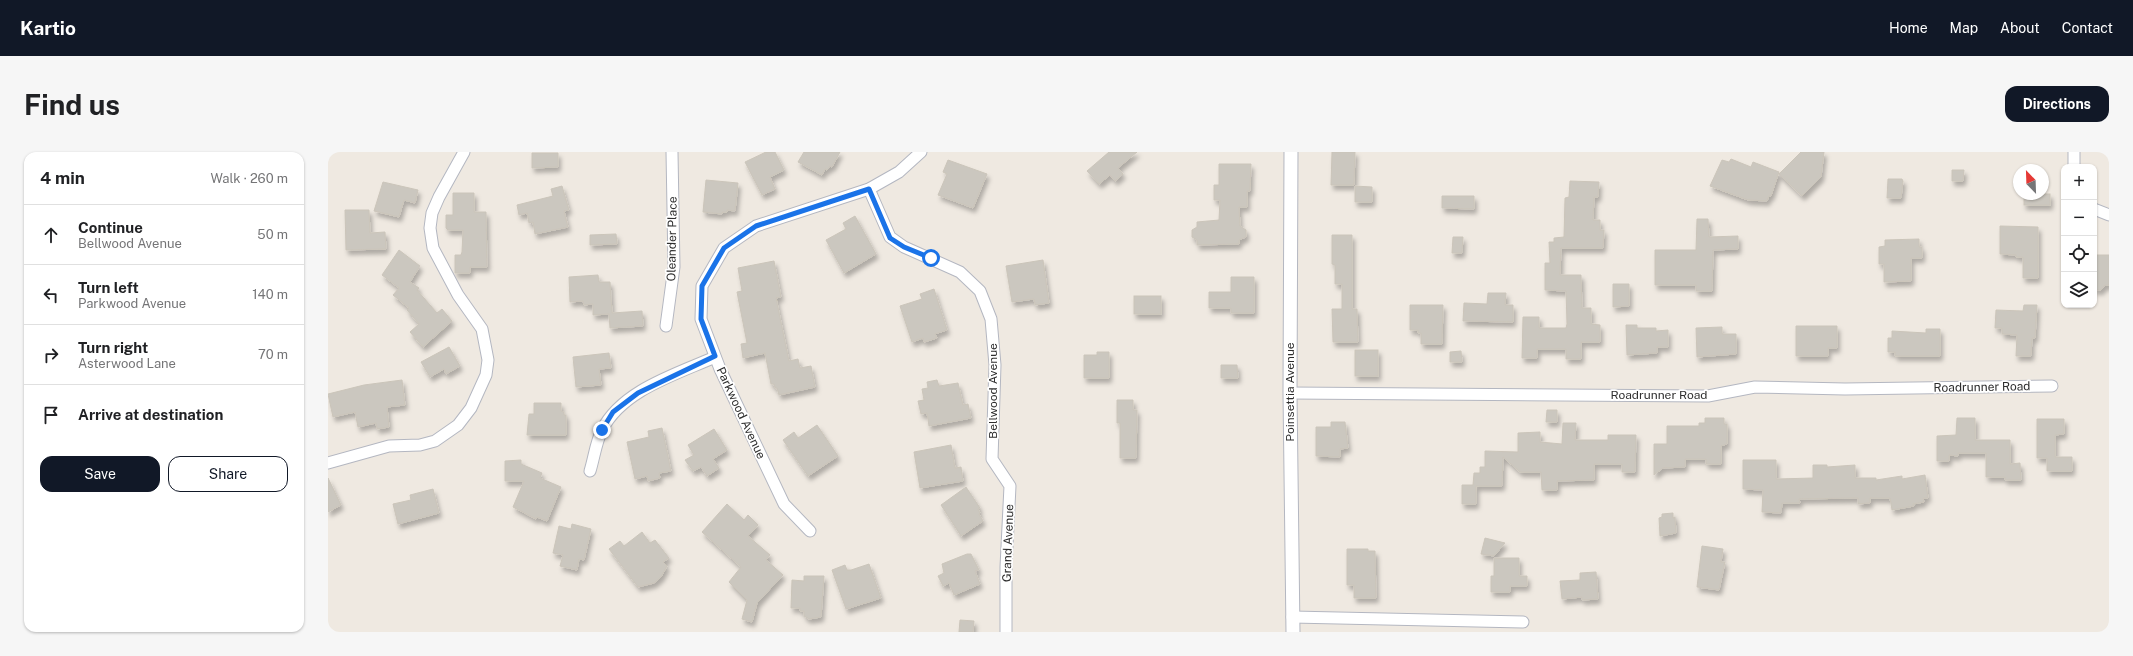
<!DOCTYPE html>
<html lang="en">
<head>
<meta charset="utf-8">
<style>
	body { margin:0; font-family:"Public Sans",sans-serif; background:#f6f6f6; color:#202124 }
	.controls { position:absolute; right:12px; top:12px; display:grid; overflow:hidden; border-radius:8px; box-shadow:0 1px 3px #0004 }
	.controls button { width:36px; height:36px; display:grid; place-items:center; padding:0; border:0; border-bottom:1px solid #e0e0e0; background:#fff; color:#202124; font:20px sans-serif }
	.compass { position:absolute; left:1685px; top:12px; width:36px; height:36px; border-radius:50%; background:#fff; box-shadow:0 1px 3px #0004; rotate:337deg }
	.stop { position:absolute; width:12px; height:12px; margin:-9px; border:3px solid #1a73e8; border-radius:50%; background:#fff }
	.stop.end { background:#1a73e8; border-color:#fff; box-shadow:0 1px 4px #0008 }
	.list { margin:0; padding:0; list-style:none }
	h2 { display:flex; justify-content:space-between; align-items:center; height:52px; margin:0; padding:0 16px; font-size:17px }
	h2 small { font-size:13px; font-weight:400; color:#757577 }
	.list li { display:grid; grid-template-columns:26px 1fr auto; gap:12px; align-items:center; box-sizing:border-box; height:60px; padding:0 16px; border-top:1px solid #e0e0e0 }
	.list b { display:block; font-size:15px; white-space:nowrap }
	.list p { margin:0; font-size:13px; white-space:nowrap; color:#757577 }
	.list em { font-size:13px; font-style:normal; color:#757577 }
	.actions { display:flex; gap:8px; padding:12px 16px }
	.actions a { flex:1; padding:9px 0; border:1px solid #111827; border-radius:12px; text-align:center; font-size:14px; color:#111827 }
	.actions .main { background:#111827; color:#fff }
	.icon { flex:none; width:22px; height:22px; fill:none; stroke:currentColor; stroke-width:2; stroke-linecap:round; stroke-linejoin:round }
	.map { position:relative; flex:none; width:1781px; height:480px; overflow:hidden; border-radius:12px }
	header { display:flex; align-items:center; gap:24px; box-sizing:border-box; height:56px; padding:0 20px; background:#111827; color:#fff }
	header strong { font-size:19px }
	nav { display:flex; gap:22px; margin-inline-start:auto; font-size:14px }
	.intro { display:flex; align-items:center; justify-content:space-between; box-sizing:border-box; height:96px; padding:0 24px }
	h1 { margin:0; font-size:28px }
	.button { padding:10px 18px; border-radius:12px; background:#111827; color:#fff; font-size:14px; font-weight:700 }
	main { display:flex; gap:24px; padding:0 24px }
	aside { flex:1; background:#fff; border-radius:12px; box-shadow:0 1px 3px #0004 }
	.map>svg:first-child { display:block }
</style>
</head>
<body>
<header>
<strong>Kartio</strong>
<nav><a>Home</a><a>Map</a><a>About</a><a>Contact</a></nav>
</header>
<div class="intro"><h1>Find us</h1><a class="button">Directions</a></div>
<main>
<aside>
<h2>4 min<small>Walk · 260 m</small></h2>
<ul class="list">
<li><svg class="icon" aria-label="ahead" viewBox="0 0 24 24"><path d="M12 20V5M6 11l6-6 6 6"/></svg><div><b>Continue</b><p>Bellwood Avenue</p></div><em>50 m</em></li>
<li><svg class="icon" aria-label="left" viewBox="0 0 24 24"><path d="M17 20v-9H6M10 6l-5 5 5 5"/></svg><div><b>Turn left</b><p>Parkwood Avenue</p></div><em>140 m</em></li>
<li><svg class="icon" aria-label="right" viewBox="0 0 24 24"><path d="M7 20v-9h11M14 6l5 5-5 5"/></svg><div><b>Turn right</b><p>Asterwood Lane</p></div><em>70 m</em></li>
<li><svg class="icon" aria-label="arrive" viewBox="0 0 24 24"><path d="M6 21V4h12l-3 4 3 4H6"/></svg><div><b>Arrive at destination</b></div></li>
</ul>
<div class="actions"><a class="main">Save</a><a>Share</a></div>
</aside>
<div class="map">
<svg width="1781" height="480" viewBox="0 0 1781 480">
	<defs>
		<filter id="shadow"><feDropShadow dx="2.5" dy="4.5" stdDeviation="2" flood-color="#0004"/></filter>
	</defs>
	<rect width="100%" height="100%" fill="#efe9e1"/>
	<g fill="#cbc7bf" stroke="#cbc5ba" filter="url(#shadow)">
		<path d="M438,0h9l9,18 -14,7 5,12 -13,6 -17,-33z"/>
		<path d="M476,0h36l-8,15 -2,-1 -3,4 -2,-1 -3,6 -24,-13z"/>
		<path d="M781,0h28l-19,16 5,6 -8,7 -5,-6 -11,9 -12,-13z"/>
		<path d="M1004,0h23l-1,33h-23z"/>
		<path d="M1473,0h23l-3,25 -19,19 -23,-22z"/>
		<path d="M204,1h26v14l-26,1z"/>
		<path d="M1403,7l20,8 2,-5 26,10 -8,24h-2l-2,5 -19,-1 -38,-14 12,-26 7,2z"/>
		<path d="M620,8l39,14 -14,34 -35,-13 9,-21 -4,-2z"/>
		<path d="M891,12h32l-1,27h-3v16h-8l1,19 6,4v7l-7,3v4l-42,1v-5l-5,-3v-7l5,-3v-5l22,-2 1,-20h-6v-15h5z"/>
		<path d="M1624,18h12l-1,11h-11z"/>
		<path d="M1560,27h14l1,2 -2,17h-14z"/>
		<path d="M378,28l32,3 -3,28 -8,-1v2h-5v2l-19,-2z"/>
		<path d="M1242,29l29,1 -1,15h-4l-1,23h7v10h4l-1,18h-42l-1,27h21l1,33h9v16l9,1v17h-19v17h-15v-10h-29v9h-15l1,-41h16v11h27l1,-4 -1,-33 -21,-1v-27h5l-1,-21h5v-4l10,-1 1,-39 4,-1z"/>
		<path d="M55,30l35,8 -3,13 -11,-3 -5,17 -25,-6z"/>
		<path d="M234,34l7,24 -5,1 4,16 -33,7 -2,-12 -4,1 -2,-10 -8,2 -2,-10 36,-9 -2,-7z"/>
		<path d="M1027,34l17,1v15h-17z"/>
		<path d="M125,41h21v19h12l1,55h-17v6h-15v-18h6l1,-3 1,-22h-15l-2,-2v-13h7z"/>
		<rect x="1696" y="42" width="26" height="11"/>
		<path d="M1114,44h32v13l-32,-1z"/>
		<path d="M17,58h24l1,23 15,-1 1,17 -40,1z"/>
		<path d="M527,64l21,38 -32,19 -18,-33 20,-11 -3,-6z"/>
		<path d="M1369,67h11l1,18 29,-1v13l-25,1 -1,41h-16v-6h-41v-35h41z"/>
		<path d="M1672,74l38,1v51h-15v-21h-7v-2l-16,-1z"/>
		<path d="M288,82l1,10 -27,1v-10z"/>
		<path d="M1004,83h20v74h5l1,33h-25l-1,-33h10v-25h-7v-19l-3,-1z"/>
		<path d="M1125,85h10l-1,16h-10z"/>
		<path d="M1591,87v8h3v11h-11v23l-27,1v-18h-5v-17l6,-1v-6z"/>
		<path d="M71,98l21,16 -10,16 9,6 -2,2 20,23 5,-4 10,12 -29,26 -13,-15 9,-8 -12,-14 2,-2 -16,-13 6,-7 -17,-13z"/>
		<path d="M1767,103h14v30h-4l-4,5h-7z"/>
		<path d="M715,108l6,43 -14,2 -1,-6 -22,3 -6,-36z"/>
		<path d="M446,109l7,36 -5,1 13,63 9,-2 2,9 11,-2 4,21 -36,8 -2,-7h-2l-1,-4h-3l-6,-31 -22,5 -2,-14 6,-1 -10,-51 5,-1 -4,-23z"/>
		<path d="M270,123l1,7h11l2,31 30,-2 1,15 -33,2 -1,-14 -16,1v-11l-9,1 -1,-4 -13,1 -1,-25z"/>
		<path d="M903,125h23v36h-23v-5h-22v-16h22z"/>
		<path d="M1285,132h16v22l-16,1z"/>
		<path d="M606,137l13,41 -12,4 2,4 -13,4 -1,-4 -11,4 -12,-36 22,-7 -2,-5z"/>
		<path d="M1160,141h18l-1,12h8v17l-50,-1 1,-18 23,1z"/>
		<rect x="806" y="144" width="27" height="18"/>
		<path d="M1082,153h33l-1,39h-21v-11h-3v-3h-8z"/>
		<path d="M1696,153h13l-2,33h-3l-1,18h-15l1,-21 -15,-1v-6h-7l1,-18 27,1z"/>
		<path d="M1298,173h11v3h19v3l12,-1v17h-11v6l-30,2z"/>
		<path d="M1468,174h41v22h-9v8h-32z"/>
		<path d="M1394,175v7h14v20l-39,3 -1,-29z"/>
		<path d="M1598,177h14v27h-45v-4h-7v-14h4v-7l34,2z"/>
		<path d="M121,195l11,19 -14,8 -2,-5 -14,8 -9,-15z"/>
		<rect x="1027" y="198" width="23" height="26"/>
		<path d="M1133,199l1,11h-12v-10z"/>
		<path d="M769,200h12v26h-25v-23h13z"/>
		<path d="M281,201l2,15 -12,1 2,16 -25,2 -3,-30z"/>
		<path d="M893,213h16l1,13h-17z"/>
		<path d="M74,228l3,25 -18,2 2,20 -12,2 -1,-6 -18,4 -3,-15 -22,5 -5,-23 36,-9z"/>
		<path d="M609,228l2,6 19,-3 5,22 5,-1 3,14 -42,8 -2,-13 -6,1 -3,-13 6,-1 -2,-11 6,-1 -1,-6z"/>
		<path d="M789,248h16v10h4l-1,48h-16v-35h-3z"/>
		<path d="M206,251h27v8l3,1v3h2v20h-39l2,-21h5z"/>
		<path d="M1219,258h10v12h-11z"/>
		<path d="M1377,266h19v6h3v20l-6,2v18h-15v-5h-21v8l-22,1 -9,7v-31h13v-18h32v-3h6z"/>
		<path d="M1629,266h18v22h35v24l10,-1 1,17h-16v-3h-19v-24h-28v3l-9,-1v6h-12v-25l19,-1z"/>
		<path d="M1709,267h27v15l-9,1v22h17v14h-25v-13h-10z"/>
		<path d="M1003,270h14l3,26 -8,1v8l-24,-1v-29h15z"/>
		<path d="M1235,271h13l-1,17h33v-5h28l-1,37h-13v-8h-28v16l-37,1v9h-15l-1,-18h-21l-17,-15 -1,29h-26v18h-14v-19h11l1,-12h6v-6h5v-16l33,1v-19l22,-1v10l22,2z"/>
		<path d="M489,273l21,31 -30,20 -25,-36 11,-8 4,6z"/>
		<path d="M334,276l9,43 -12,2 1,5 -12,3 -1,-5 -12,3 -8,-37 22,-5 -1,-6z"/>
		<path d="M386,277l13,21 -14,9 6,9 -12,8 -6,-9 -8,4 -8,-11 9,-5 -6,-10z"/>
		<path d="M623,293l4,23 6,-1 2,14 -43,7 -6,-36z"/>
		<path d="M193,308v4l21,9 -2,5 21,9 -14,34 -10,-4 -1,2 -23,-12 11,-26h-19v-20z"/>
		<path d="M1415,308h33v19l37,-1v-13h14v2l28,-2v13h21v2l26,-4v3l23,-4 3,23h-5l1,4 -11,2 1,2 -22,4 -2,-12h-20v5l-12,1v-6l-59,1 1,4h-18l-1,10 -19,-1 1,-22 -20,-1z"/>
		<path d="M0,326l13,27 -13,7z"/>
		<path d="M638,335l14,21 -2,1 2,4 -1,1 4,7 -22,15 -20,-31z"/>
		<path d="M105,337l6,24 -41,11 -5,-20 18,-4 -1,-5z"/>
		<path d="M399,352l17,16 4,-5 10,10 -10,11 22,19 -4,5 17,15 -26,28 -5,19 -10,-3 5,-19 -18,-18 12,-15 -39,-35z"/>
		<path d="M1345,361v5l2,-1 1,16 -16,3 -1,-18 3,-1v-3z"/>
		<path d="M244,372l19,5 -7,31 -5,-1 -2,11 -17,-4 3,-11 -10,-2 6,-27 12,3z"/>
		<path d="M314,380l8,11 5,-3 14,18 -6,4 4,4 -6,11 -7,6 -16,4 -29,-38 11,-8 4,5z"/>
		<path d="M1157,386l20,5 -11,13 -13,-2z"/>
		<path d="M1374,394l21,3 -2,13h4l-6,28 -22,-3z"/>
		<path d="M1019,397h21v2h7l1,47h-22v-13h-7z"/>
		<path d="M639,402h4l8,16 -4,1 5,13 -26,11 -5,-12 -6,3 -5,-10 6,-3 -2,-9z"/>
		<path d="M1166,406h25v18h8v10h-17v6h-19v-16h3z"/>
		<path d="M541,412l12,34 -35,11 -14,-39 13,-5 2,5h4z"/>
		<path d="M1268,420l2,27 -16,1v-3l-20,2 -2,-18 20,-1v-7z"/>
		<path d="M476,424h20l-3,41 -12,2 -5,-3v-5h-4v-3h-9l1,-28 12,1z"/>
		<path d="M632,468l14,1 -1,11h-14z"/>
	</g>
	<g fill="none" stroke-linecap="round" stroke-linejoin="round">
		<defs>
			<g id="minor">
				<path d="M1746,15v-15"/>
				<path d="M541,37l21,48 14,10 56,25 20,19 11,28 4,46 -3,94 18,27 -4,81v65"/>
				<path d="M1766,57l15,6"/>
				<path d="M338,174l8,-59 -2,-115"/>
				<path d="M962,241l418,3 47,-9 90,2 207,-3"/>
				<path d="M0,311l61,-17 31,-1 15,-4 23,-16 13,-17 15,-33 2,-15 -6,-31 -24,-34 -25,-47 -3,-20 2,-15 7,-16 25,-45"/>
				<path d="M262,319c4,-13 6,-29 12,-41 20,-40 75,-56 113,-73"/>
				<path d="M482,379l-26,-27 -64,-135 -19,-50 1,-33 22,-38 32,-22 113,-37 30,-17 22,-20"/>
				<path d="M964,465l231,5"/>
			</g>
			<path id="tertiary" d="M963,0l-1,241 3,239"/>
		</defs>
		<use href="#minor" stroke="#b4b7c1" stroke-width="13"/>
		<use href="#tertiary" stroke="#b4b7c1" stroke-width="15"/>
		<use href="#minor" stroke="#fff" stroke-width="11"/>
		<use href="#tertiary" stroke="#fff" stroke-width="13"/>
	</g>
	<g fill="none" stroke-linecap="round" stroke-linejoin="round">
		<path stroke="#1a73e8" stroke-width="5" d="M274,278l11,-18 25,-19 77,-37 -14,-37 1,-33 22,-38 32,-22 113,-37 21,49 14,9 27,11"/>
	</g>
	<g text-anchor="middle" stroke-width="3.5" stroke-linejoin="round" paint-order="stroke">
		<g font-size="12" fill="#2e2e2e" stroke="#fff">
			<text transform="translate(344 87) rotate(-89)" y="4">Oleander Place</text>
			<text transform="translate(1654 235) rotate(-1)" y="4">Roadrunner Road</text>
			<text transform="translate(665 239) rotate(-90)" y="4">Bellwood Avenue</text>
			<text transform="translate(962 240) rotate(-90)" y="4">Poinsettia Avenue</text>
			<text x="1331" y="247">Roadrunner Road</text>
			<text transform="translate(413 261) rotate(65)" y="4">Parkwood Avenue</text>
			<text transform="translate(680 391) rotate(-88)" y="4">Grand Avenue</text>
		</g>
	</g>
</svg>
<div class="controls">
<button>+</button>
<button>−</button>
<button><svg class="icon" aria-label="locate" viewBox="0 0 24 24"><circle cx="12" cy="12" r="6"/><path d="M12 2v4M12 18v4M2 12h4M18 12h4"/></svg></button>
<button><svg class="icon" aria-label="layers" viewBox="0 0 24 24"><path d="M12 4l9 5-9 5-9-5zM3 14l9 5 9-5"/></svg></button>
</div>
<svg class="compass" viewBox="-18 -18 36 36"><path d="M0-13l5 13h-10z" fill="#e53935"/><path d="M0 13l5-13h-10z" fill="#757577"/></svg>
<div class="stop" style="left:603px;top:106px"></div>
<div class="stop end" style="left:274px;top:278px"></div>
</div>
</main>
</body>
</html>
